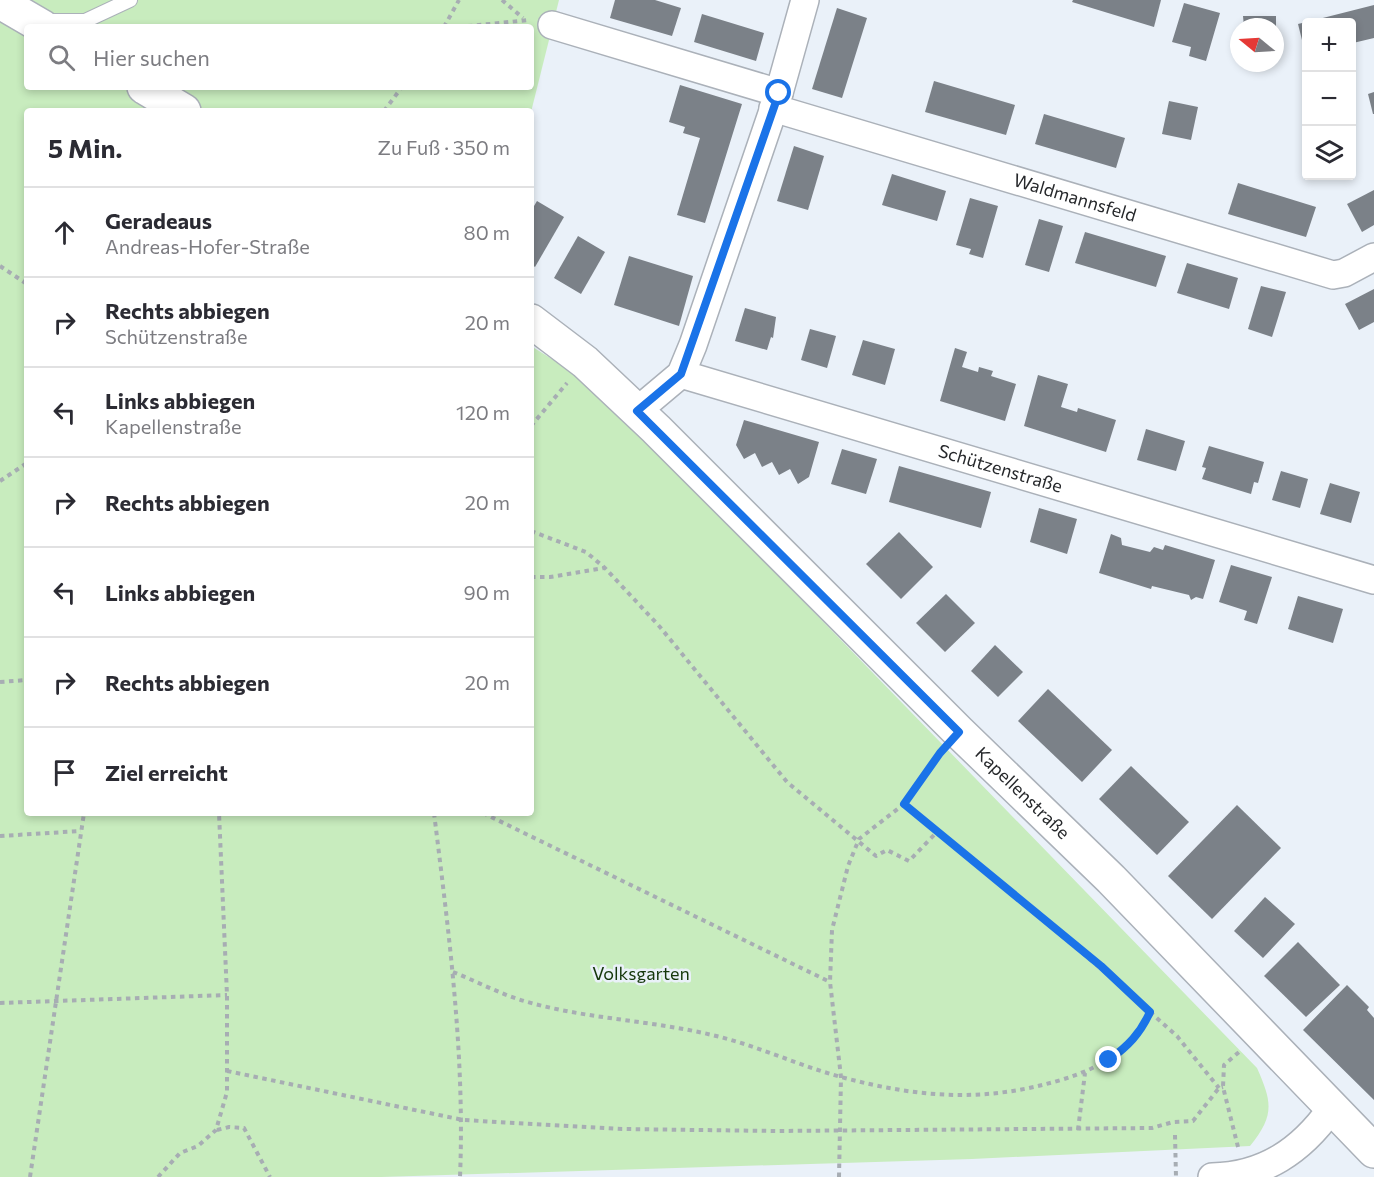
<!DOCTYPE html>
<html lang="de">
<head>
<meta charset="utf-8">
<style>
	body { margin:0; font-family:Commissioner,sans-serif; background:#f7f7f7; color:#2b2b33 }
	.controls { position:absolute; right:18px; top:18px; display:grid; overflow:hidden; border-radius:6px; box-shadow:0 3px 9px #0003 }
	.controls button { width:54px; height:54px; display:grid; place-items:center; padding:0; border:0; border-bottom:2px solid #e1e1e2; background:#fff; color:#2b2b33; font:30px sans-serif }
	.compass { position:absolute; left:1230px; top:18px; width:54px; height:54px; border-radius:50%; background:#fff; box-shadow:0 3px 9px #0003; rotate:288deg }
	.stop { position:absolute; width:18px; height:18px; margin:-14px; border:4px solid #1a73e8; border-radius:50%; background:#fff }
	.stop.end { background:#1a73e8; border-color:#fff; box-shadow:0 2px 6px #0008 }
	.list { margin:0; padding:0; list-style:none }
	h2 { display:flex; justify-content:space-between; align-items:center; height:78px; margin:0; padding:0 24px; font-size:26px }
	h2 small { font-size:20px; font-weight:400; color:#7c7c81 }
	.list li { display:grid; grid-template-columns:39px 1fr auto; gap:18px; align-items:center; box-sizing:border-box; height:90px; padding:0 24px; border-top:2px solid #e1e1e2 }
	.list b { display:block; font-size:22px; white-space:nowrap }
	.list p { margin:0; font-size:20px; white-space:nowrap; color:#7c7c81 }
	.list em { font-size:20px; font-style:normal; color:#7c7c81 }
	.icon { flex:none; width:33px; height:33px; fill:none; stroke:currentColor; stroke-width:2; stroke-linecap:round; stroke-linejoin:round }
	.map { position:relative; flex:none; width:1374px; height:1177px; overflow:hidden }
	.search { position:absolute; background:#fff; box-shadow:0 3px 9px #0003; left:24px; top:24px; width:510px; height:66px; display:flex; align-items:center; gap:15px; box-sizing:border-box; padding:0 21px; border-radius:6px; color:#7c7c81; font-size:22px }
	.panel { position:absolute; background:#fff; box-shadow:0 3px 9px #0003; left:24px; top:108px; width:510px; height:708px; border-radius:6px }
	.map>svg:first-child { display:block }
</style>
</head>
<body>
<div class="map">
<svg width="1374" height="1177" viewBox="0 0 1374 1177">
	<rect width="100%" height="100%" fill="#eaf1f9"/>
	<path fill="#c8ecbe" d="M15,0h544l-28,112 -504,-1v702h504v-467l61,38 665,684c15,34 18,47 -7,78l-278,13 -591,18h-381v-1164l27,16v58h504v-60h-470z"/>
	<g fill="#7b8188">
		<path d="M615,0h40l26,8 -9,28 -62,-18z"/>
		<path d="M1073,0h88l-7,27 -82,-25z"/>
		<path d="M1184,3l36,10 -14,48 -17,-5 2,-9 -19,-5z"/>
		<path d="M1374,5v33l-21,5 2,9 -3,1v-31h-45z"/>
		<path d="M837,8l30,10 -25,80 -30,-9z"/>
		<path d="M702,14l62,19 -8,28 -62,-19z"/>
		<path d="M1243,16h33v11h-32z"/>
		<path d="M1306,22v34l-8,-32z"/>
		<path d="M934,81l81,24 -9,30 -81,-23z"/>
		<path d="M680,85l62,19 -37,119 -28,-8 23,-77 -17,-5 2,-6 -16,-5z"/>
		<path d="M1374,92v22h-1l-5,-20z"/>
		<path d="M1169,101l29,6 -7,33 -29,-6z"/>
		<path d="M1044,114l81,24 -9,30 -81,-24z"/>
		<path d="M794,146l30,10 -16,54 -31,-9z"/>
		<path d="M892,174l54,17 -9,30 -55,-16z"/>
		<path d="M1238,183l78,24 -10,30 -78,-23z"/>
		<path d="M1374,190v35l-12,7 -15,-28z"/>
		<path d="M970,198l28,8 -15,52 -14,-4 2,-5 -15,-4z"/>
		<path d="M537,201l27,16 -29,50 -4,-3v-53z"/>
		<path d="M1039,219l24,7 -14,46 -24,-7z"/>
		<path d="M1085,232l81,24 -10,31 -81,-24z"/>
		<path d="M578,236l27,16 -24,42 -27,-16z"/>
		<path d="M629,256l64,20 -14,50 -65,-21z"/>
		<path d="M1187,263l51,15 -9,31 -52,-16z"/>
		<path d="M1261,286l25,6 -14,45 -24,-8z"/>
		<path d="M1374,289v33l-15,8 -14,-26z"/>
		<path d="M745,308l31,9 -3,21 -2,-1 -4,13 -32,-9z"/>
		<path d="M810,329l26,7 -9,32 -26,-8z"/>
		<path d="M863,340l32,9 -10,36 -33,-10z"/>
		<path d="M955,348l12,4 -5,15 16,5 1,-5 14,4 -2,5 25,8 -11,37 -65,-20z"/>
		<path d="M1038,375l30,9 -7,23 16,5 1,-4 38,12 -10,32 -82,-26z"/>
		<path d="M744,420l75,22 -10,35 -11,7 -8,-15 -11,6 -7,-13 -10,5 -7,-14 -11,6 -8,-14z"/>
		<path d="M1146,429l39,12 -9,30 -39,-11z"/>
		<path d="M1209,446l55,16 -6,21 -4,-1 -3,12 -49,-15 4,-11 -4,-1z"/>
		<path d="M842,449l35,10 -11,35 -35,-10z"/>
		<path d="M899,466l92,26 -10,36 -92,-26z"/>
		<path d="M1281,471l27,8 -8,29 -28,-8z"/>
		<path d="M1330,483l30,9 -9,31 -31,-9z"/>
		<path d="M1039,508l38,11 -10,35 -37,-12z"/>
		<path d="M899,532l34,35 -32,32 -35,-35z"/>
		<path d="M1111,534l10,4 1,7 28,7 4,-5 9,3 2,-5 50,15 -12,39 -7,-2 -5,3 -2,-5 -37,-9 -1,3 -52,-16z"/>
		<path d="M1231,565l41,12 -15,47 -13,-4 3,-9 -28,-9z"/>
		<path d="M946,594l29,29 -30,29 -29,-29z"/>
		<path d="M1298,596l45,13 -10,34 -45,-14z"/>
		<path d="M995,645l28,27 -25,25 -27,-26z"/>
		<path d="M1048,689l64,61 -30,32 -64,-61z"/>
		<path d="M1131,766l58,56 -32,33 -58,-56z"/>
		<path d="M1237,805l44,43 -69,71 -44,-43z"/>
		<path d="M1265,897l30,27 -32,34 -29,-27z"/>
		<path d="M1298,942l42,43 -34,32 -42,-41z"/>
		<path d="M1347,985l22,22 -2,3 7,8v82l-71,-70z"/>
	</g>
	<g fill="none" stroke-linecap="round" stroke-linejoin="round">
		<defs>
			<path id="service" d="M41,21h44l45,-21"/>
			<g id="minor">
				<path d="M552,25l227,68"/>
				<path id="s1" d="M773,108l560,167 11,-2 30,-16"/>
				<path id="s2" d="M681,374l693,206"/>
				<path d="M637,411l44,-37 12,-29 86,-252 26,-93"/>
				<path d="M1212,1177c52,-1 89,-26 119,-68"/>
			</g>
			<g id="tertiary">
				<path d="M0,2l43,25"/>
				<path d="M144,87l40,24"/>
				<path id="s3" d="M531,321l54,41 71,67 303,303 152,147 263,272"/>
			</g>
		</defs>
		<use href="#service" stroke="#abb1b9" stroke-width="16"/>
		<use href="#minor" stroke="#abb1b9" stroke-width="30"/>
		<use href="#tertiary" stroke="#abb1b9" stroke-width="36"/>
		<g stroke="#a7adb3" stroke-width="4" stroke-dasharray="4.5 4.5" stroke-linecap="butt">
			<path d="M502,0l21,18"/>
			<path d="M444,27l15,-27"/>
			<path d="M459,27l70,-7"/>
			<path d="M384,111l18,-24"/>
			<path d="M0,266l27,18"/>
			<path d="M531,426l36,-43"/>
			<path d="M0,481l27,-18"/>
			<path d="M531,531l55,21 19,16 55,59 127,155 89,74 11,-6 22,11 27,-28"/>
			<path d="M531,577h19l54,-9"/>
			<path d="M0,682l27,-2"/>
			<path d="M434,813c15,121 31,242 26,364"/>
			<path d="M483,813l347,169"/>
			<path d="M0,836l81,-5"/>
			<path d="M453,972c23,9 47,22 71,29 61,18 126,19 188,34 44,10 85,30 129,42 78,21 145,26 223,2 38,-12 69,-30 86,-67l-9,-10 -237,-198"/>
			<path d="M0,1003l227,-8"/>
			<path d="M1150,1012l27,24 42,52"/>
			<path d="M227,1071l236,49 159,9 154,2 376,-3 21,-6 20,-1 26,-33 4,-1"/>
			<path d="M217,1130l12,-3 15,1 26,49"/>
			<path d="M1078,1130l7,-57"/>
			<path d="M1175,1135l1,42"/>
			<path d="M1238,1147l-15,-60 1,-22 15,-13"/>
			<path d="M30,1177l54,-364"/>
			<path d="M158,1177l22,-24 18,-7 18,-16 11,-38v-97l-8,-182"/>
			<path d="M839,1177l2,-100 -11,-95 2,-52 16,-64 11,-27 45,-35 36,-51"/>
		</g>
		<use href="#service" stroke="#fff" stroke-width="14"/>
		<use href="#minor" stroke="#fff" stroke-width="27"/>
		<use href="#tertiary" stroke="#fff" stroke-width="33"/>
	</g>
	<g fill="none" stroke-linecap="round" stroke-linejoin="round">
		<path stroke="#1a73e8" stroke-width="8" d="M779,93l-98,281 -44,37 322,321 -19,21 -36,51 197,162 49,46c-10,22 -22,34 -41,48"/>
	</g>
	<g text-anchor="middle" stroke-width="5" stroke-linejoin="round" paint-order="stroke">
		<g font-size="18" fill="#26282b" stroke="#eaf1f9">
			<text dy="6" stroke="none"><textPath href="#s1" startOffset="315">Waldmannsfeld</textPath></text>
			<text dy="6" stroke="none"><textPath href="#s2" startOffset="333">Schützenstraße</textPath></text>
			<text dy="6" stroke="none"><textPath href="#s3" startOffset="682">Kapellenstraße</textPath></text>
		</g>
		<g font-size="18" fill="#15370b" stroke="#eaf1f9">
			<text x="641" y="980">Volksgarten</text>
		</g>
	</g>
</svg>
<div class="controls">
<button>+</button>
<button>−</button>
<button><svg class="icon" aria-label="layers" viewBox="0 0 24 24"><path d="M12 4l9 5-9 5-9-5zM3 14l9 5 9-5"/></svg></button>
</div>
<svg class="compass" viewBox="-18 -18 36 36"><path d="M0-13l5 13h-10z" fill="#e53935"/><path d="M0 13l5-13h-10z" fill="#7c7c81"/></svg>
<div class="stop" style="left:779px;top:93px"></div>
<div class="stop end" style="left:1109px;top:1060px"></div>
<div class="search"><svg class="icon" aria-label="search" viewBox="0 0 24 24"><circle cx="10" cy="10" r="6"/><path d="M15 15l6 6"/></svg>Hier suchen</div>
<section class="panel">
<h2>5 Min.<small>Zu Fuß · 350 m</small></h2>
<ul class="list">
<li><svg class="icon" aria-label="ahead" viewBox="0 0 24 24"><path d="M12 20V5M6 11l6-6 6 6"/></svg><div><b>Geradeaus</b><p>Andreas-Hofer-Straße</p></div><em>80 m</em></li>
<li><svg class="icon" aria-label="right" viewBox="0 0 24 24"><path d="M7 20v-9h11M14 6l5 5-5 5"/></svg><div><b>Rechts abbiegen</b><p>Schützenstraße</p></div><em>20 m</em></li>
<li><svg class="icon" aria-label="left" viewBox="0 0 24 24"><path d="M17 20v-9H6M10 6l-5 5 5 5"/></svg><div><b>Links abbiegen</b><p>Kapellenstraße</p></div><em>120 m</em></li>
<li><svg class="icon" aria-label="right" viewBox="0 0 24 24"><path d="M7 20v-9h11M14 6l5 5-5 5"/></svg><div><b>Rechts abbiegen</b></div><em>20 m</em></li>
<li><svg class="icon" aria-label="left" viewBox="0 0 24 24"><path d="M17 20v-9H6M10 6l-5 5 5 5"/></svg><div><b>Links abbiegen</b></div><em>90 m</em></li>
<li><svg class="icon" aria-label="right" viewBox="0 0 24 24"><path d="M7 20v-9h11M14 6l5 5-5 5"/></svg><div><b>Rechts abbiegen</b></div><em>20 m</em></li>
<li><svg class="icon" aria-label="arrive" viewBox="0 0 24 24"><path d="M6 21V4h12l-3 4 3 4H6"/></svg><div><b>Ziel erreicht</b></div></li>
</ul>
</section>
</div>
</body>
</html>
